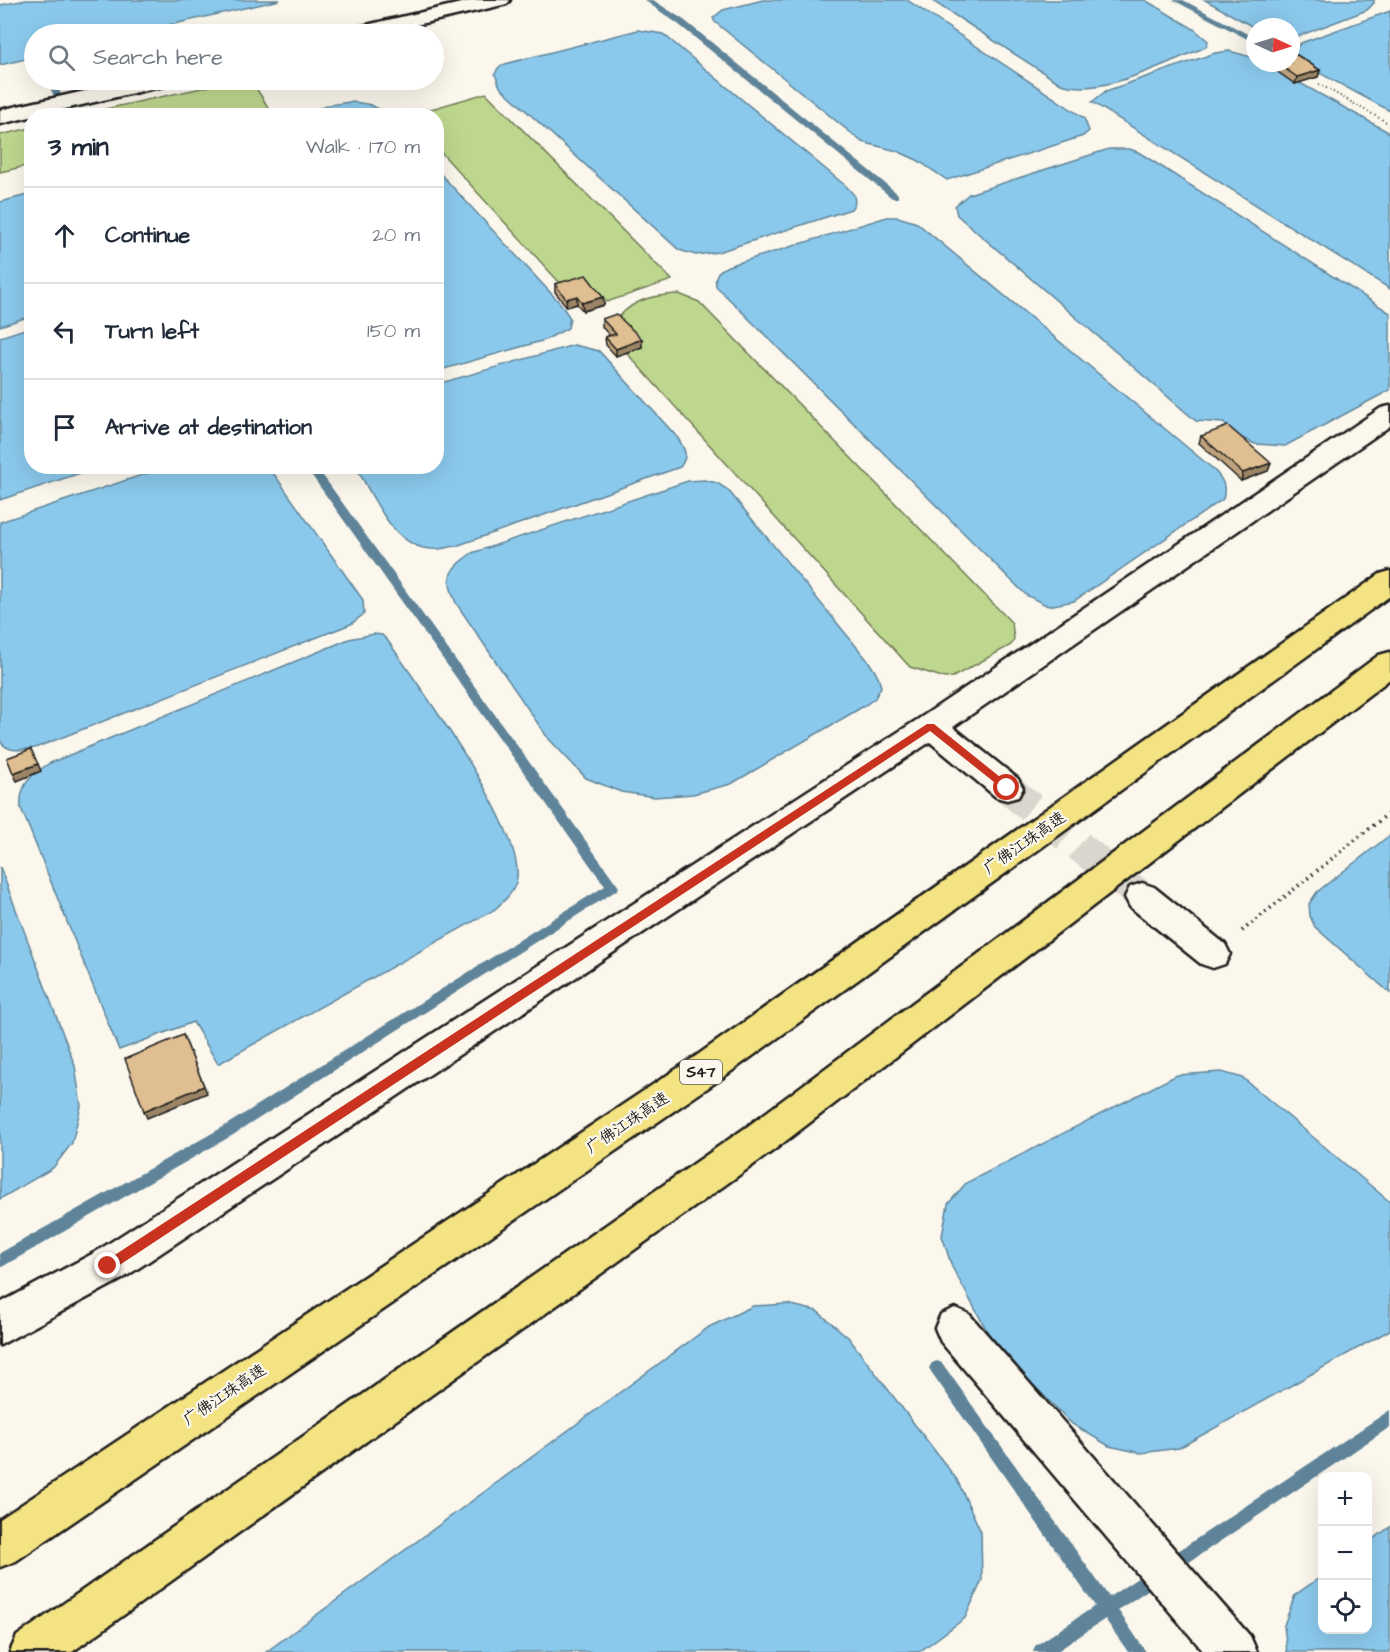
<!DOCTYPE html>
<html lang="en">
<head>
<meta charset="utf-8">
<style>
	body { margin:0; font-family:"Architects Daughter","LXGW WenKai TC",sans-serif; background:#f6f6f7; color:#1f2937 }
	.controls { position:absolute; right:18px; bottom:18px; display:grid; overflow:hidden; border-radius:12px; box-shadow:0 6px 24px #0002 }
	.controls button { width:54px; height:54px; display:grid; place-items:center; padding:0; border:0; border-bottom:2px solid #e0e1e3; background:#fff; color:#1f2937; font:30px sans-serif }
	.compass { position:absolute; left:1246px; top:18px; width:54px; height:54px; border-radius:50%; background:#fff; box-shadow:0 6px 24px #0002; rotate:94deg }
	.stop { position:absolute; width:18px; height:18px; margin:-14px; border:4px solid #c8321e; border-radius:50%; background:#fff }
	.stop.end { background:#c8321e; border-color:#fff; box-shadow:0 2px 6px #0008 }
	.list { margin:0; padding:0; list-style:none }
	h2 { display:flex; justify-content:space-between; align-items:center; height:78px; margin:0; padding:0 24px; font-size:26px }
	h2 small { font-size:20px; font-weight:400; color:#747a83 }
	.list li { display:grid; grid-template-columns:39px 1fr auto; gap:18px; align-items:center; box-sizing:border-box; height:96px; padding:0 24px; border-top:2px solid #e0e1e3 }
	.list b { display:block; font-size:22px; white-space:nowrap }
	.list em { font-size:20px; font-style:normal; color:#747a83 }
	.icon { flex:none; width:33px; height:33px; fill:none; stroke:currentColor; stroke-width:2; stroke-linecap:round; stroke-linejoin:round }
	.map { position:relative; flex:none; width:1390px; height:1652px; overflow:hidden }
	.search { position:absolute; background:#fff; box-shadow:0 6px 24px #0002; left:24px; top:24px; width:420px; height:66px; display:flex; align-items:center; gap:15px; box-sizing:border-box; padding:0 21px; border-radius:33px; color:#747a83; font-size:22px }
	.panel { position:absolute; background:#fff; box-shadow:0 6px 24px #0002; left:24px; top:108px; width:420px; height:366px; border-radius:24px }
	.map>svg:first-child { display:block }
</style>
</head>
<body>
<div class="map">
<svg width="1390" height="1652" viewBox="0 0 1390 1652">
	<rect width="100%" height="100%" fill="#fbf7ec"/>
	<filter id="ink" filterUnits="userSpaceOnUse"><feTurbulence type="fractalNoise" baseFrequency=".0167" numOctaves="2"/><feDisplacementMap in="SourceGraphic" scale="12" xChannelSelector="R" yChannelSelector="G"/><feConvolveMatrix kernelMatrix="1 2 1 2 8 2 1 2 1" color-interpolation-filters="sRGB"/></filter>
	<g filter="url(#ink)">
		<g fill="#bed78e" stroke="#6d7a55" stroke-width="1.5">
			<path d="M238,80h13l22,35 -185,1 -1,-3z"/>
			<path d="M486,93l186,187 -65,22 -17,-18 -31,-2 -122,-134 -1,-32h-29z"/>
			<path d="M31,128v37l-31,7v-37z"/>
			<path d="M679,294l20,8 313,321 2,16 -3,6 -58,32 -8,1 -35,-11 -296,-328 -2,-13c16,-25 38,-31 67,-32z"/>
		</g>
		<g fill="#8bc9ec" stroke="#5f8499" stroke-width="1.5">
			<path d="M26,0h254l-150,34h-96v23l-34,8v-60z"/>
			<path d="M763,0h144l177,118 5,13 -6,5 -136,44 -30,-20 -20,-9 -35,-9 -147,-120 -2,-4 10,-8z"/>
			<path d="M931,0h214l49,29 14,12 -2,6 -7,3c-40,15 -97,47 -138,34z"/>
			<path d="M1205,0h169v3l-7,7 -76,29v-12l-36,1z"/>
			<path d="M1390,11v100l-78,-42 -17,-15v-5l6,-6z"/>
			<path d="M638,30l25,4 184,153 7,8 1,8 -4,6 -133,43 -22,3 -17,-5 -179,-163 -5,-13 3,-6 7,-4z"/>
			<path d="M1229,51l26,7v5h9l126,70v156l-298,-187 14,-11 109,-38z"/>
			<path d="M350,102c15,1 25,2 36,13h-86l29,-10z"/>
			<path d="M1109,149h21l10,4 250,160v77l-105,56 -30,-2 -13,-6 -19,-15 -27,-2 -239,-206 -2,-9 14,-12z"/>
			<path d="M437,170l123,133 10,15 -2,10 -23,12 -108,31z"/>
			<path d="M31,194v122l-31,10v-124z"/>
			<path d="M887,217h11l19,6 295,245c10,10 15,17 11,31l-149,102 -26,5 -22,-11 -310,-309c-2,-12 2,-15 12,-20z"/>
			<path d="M31,327l1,139 66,1 -98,33v-163z"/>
			<path d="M574,345l25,6 78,86c8,12 12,18 3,30l-224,79c-8,1 -16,4 -23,3 -40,0 -60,-54 -77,-82l80,-1 1,-82z"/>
			<path d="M166,467h103l94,133 1,14 -13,10 -316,124c-13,2 -27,5 -35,-7v-219z"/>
			<path d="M704,480l13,3 11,7 141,172 9,14 3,11 -6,11 -11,8 -133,78 -38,10 -38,3 -34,-5 -35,-14 -39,-41 -91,-134c-12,-27 -7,-34 16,-50l216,-72z"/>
			<path d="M374,634l8,1 6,6c32,47 134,184 129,236 -1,14 -13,24 -23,33l-276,154 -25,-42 -74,28 -98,-242c-2,-23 9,-32 27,-44l301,-125z"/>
			<path d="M1390,835v158l-75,-66 -5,-11 -1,-12 8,-12z"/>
			<path d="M0,867l75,199 6,40 -9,37 -19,25 -53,31z"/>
			<path d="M1221,1072l22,6 147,124v128l-211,118 -38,5 -32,-7 -37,-22 -76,-77 -44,-80 -10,-31 6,-32 18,-21 211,-108z"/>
			<path d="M787,1304l30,7 31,26 109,143 24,52 1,48 -17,38 -46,34h-653l443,-325 44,-21z"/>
			<path d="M1390,1527v125h-103l-3,-27 11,-30 27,-19v54h46v-87z"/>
		</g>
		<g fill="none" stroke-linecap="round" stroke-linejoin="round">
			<g fill="#5f8499" fill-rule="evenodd">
				<path d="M644,0h9l31,20 214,174v4h-6l-214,-174z"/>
				<path d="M1173,0h10l72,38v5z"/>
				<path d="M46,80h8l18,36h-8z"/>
				<path d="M305,466h11l303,421 -2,3 -384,245 -233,133v-15l223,-126 382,-241z"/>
				<path d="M937,1361l5,2 167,234 281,-187v17l-272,183 28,42h-18l-23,-33 -49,33h-23l2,-6 60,-40 -163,-233 -3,-5 3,-5z"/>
			</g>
			<path stroke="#dad6cd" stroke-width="31" stroke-dasharray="31 15" stroke-linecap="butt" d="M1007,788l135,109"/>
			<defs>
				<g id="street">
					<path d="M474,0h36l-3,4 -130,30h-35l3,-4z"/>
					<path d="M134,80h37l-3,5 -168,39v-14z"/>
					<path d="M1390,406v20l-437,301 65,52 5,9 -5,9 -11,3 -11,-3 -66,-55 -808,537 -122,66v-42l94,-50 826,-535 461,-310z"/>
					<path d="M1142,883l12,4 71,57 5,10 -5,10 -12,4 -12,-4 -71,-57 -5,-10 5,-10z"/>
					<path d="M955,1308l14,6 281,322 7,16h-53l-263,-310 -6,-14 6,-14z"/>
				</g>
				<g id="highway">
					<path d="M1390,571v25l-668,482 -706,483 -16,6v-48l696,-463 684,-482z"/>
					<path d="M1390,652v27l-616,471 -702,502h-62l7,-16 731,-510 631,-471z"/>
				</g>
			</defs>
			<use href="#street" stroke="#1c1c1c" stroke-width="5"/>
			<use href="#highway" stroke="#1c1c1c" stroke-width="5"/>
			<path stroke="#1c1c1c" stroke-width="2" stroke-dasharray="1 3" stroke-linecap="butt" d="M1319,84l71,40"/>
			<path stroke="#1c1c1c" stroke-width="4" stroke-dasharray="1.5 4.5" stroke-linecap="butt" d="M1242,931l148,-119"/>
			<use href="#street" fill="#fbf7ec" fill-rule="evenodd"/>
			<use href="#highway" fill="#f4e382" fill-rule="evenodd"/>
		</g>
		<g fill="#c0a37d" stroke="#1c1c1c" stroke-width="1.5">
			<path d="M1273,63h18l29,7 -2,7 -23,7 -23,-16z"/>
			<path d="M555,284l48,13 1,8 -21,6 -6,-7 -10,3 -12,-15z"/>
			<path d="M602,319l40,28 -26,9 -10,-11 -1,-8 5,-1 -8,-9z"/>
			<path d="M1201,436l70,27 -3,8 -27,10 -42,-38z"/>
		</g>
		<g fill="#9c8566" stroke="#1c1c1c" stroke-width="1.5">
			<path d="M1320,70l-2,7 -23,7 2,-7z"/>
			<path d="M577,296v8l-10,3 -1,-8z"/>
			<path d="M603,297l1,8 -21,6 -1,-8z"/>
			<path d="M642,339v8l-26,9v-7z"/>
			<path d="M1271,463l-3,8 -27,10 2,-8z"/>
			<path d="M38,764l3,7 -24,10 -4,-8z"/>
			<path d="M183,1035l24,58 -60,25 -3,-7z"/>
		</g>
		<g fill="#dfbe91" stroke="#1c1c1c" stroke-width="1.5">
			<path d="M1297,55l23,15 -23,7 -20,-14h14v-7z"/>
			<path d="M586,275l17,22 -21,6 -5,-7 -11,3 -11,-15z"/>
			<path d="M616,314l26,25 -26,10 -11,-12 11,-3 -14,-15z"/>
			<path d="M1228,426l43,37 -28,10 -42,-37z"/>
			<path d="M31,749l7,15 -25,9 -6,-15z"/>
			<path d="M183,1035l21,51 -60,25 -19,-52z"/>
		</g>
	</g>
	<path fill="#c8321e" d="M927,724h7l76,61v5h-6l-74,-59 -818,539h-8v-8z"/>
	<g text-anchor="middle" stroke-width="4.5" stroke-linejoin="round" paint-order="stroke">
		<rect fill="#fbf7ec" stroke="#5f5e5a" stroke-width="1.5" x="680" y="1060" width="42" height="24" rx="4.5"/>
		<g font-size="15" font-weight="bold" fill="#1c1c1c">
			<text x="701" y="1077">S47</text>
		</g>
		<g font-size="16" fill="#1c1c1c" stroke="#fbf7ec">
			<text transform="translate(1024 842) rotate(-35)" y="6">广佛江珠高速</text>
			<text transform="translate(627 1122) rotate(-34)" y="6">广佛江珠高速</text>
			<text transform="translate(224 1394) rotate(-34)" y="6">广佛江珠高速</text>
		</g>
	</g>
</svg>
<div class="controls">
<button>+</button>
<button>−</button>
<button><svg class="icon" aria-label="locate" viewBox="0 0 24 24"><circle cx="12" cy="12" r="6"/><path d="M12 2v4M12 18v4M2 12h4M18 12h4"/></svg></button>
</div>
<svg class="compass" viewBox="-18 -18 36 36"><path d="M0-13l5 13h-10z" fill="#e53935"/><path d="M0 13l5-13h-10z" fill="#747a83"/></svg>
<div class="stop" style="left:1007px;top:788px"></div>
<div class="stop end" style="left:108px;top:1266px"></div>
<div class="search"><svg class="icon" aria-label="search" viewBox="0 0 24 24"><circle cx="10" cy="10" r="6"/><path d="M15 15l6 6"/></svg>Search here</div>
<section class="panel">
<h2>3 min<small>Walk · 170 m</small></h2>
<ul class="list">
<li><svg class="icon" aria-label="ahead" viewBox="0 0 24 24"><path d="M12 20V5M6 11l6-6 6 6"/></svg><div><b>Continue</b></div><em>20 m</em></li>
<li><svg class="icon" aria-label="left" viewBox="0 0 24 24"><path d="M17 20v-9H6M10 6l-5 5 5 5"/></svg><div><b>Turn left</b></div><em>150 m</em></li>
<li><svg class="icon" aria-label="arrive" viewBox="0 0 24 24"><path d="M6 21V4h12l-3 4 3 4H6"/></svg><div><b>Arrive at destination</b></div></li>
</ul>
</section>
</div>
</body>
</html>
